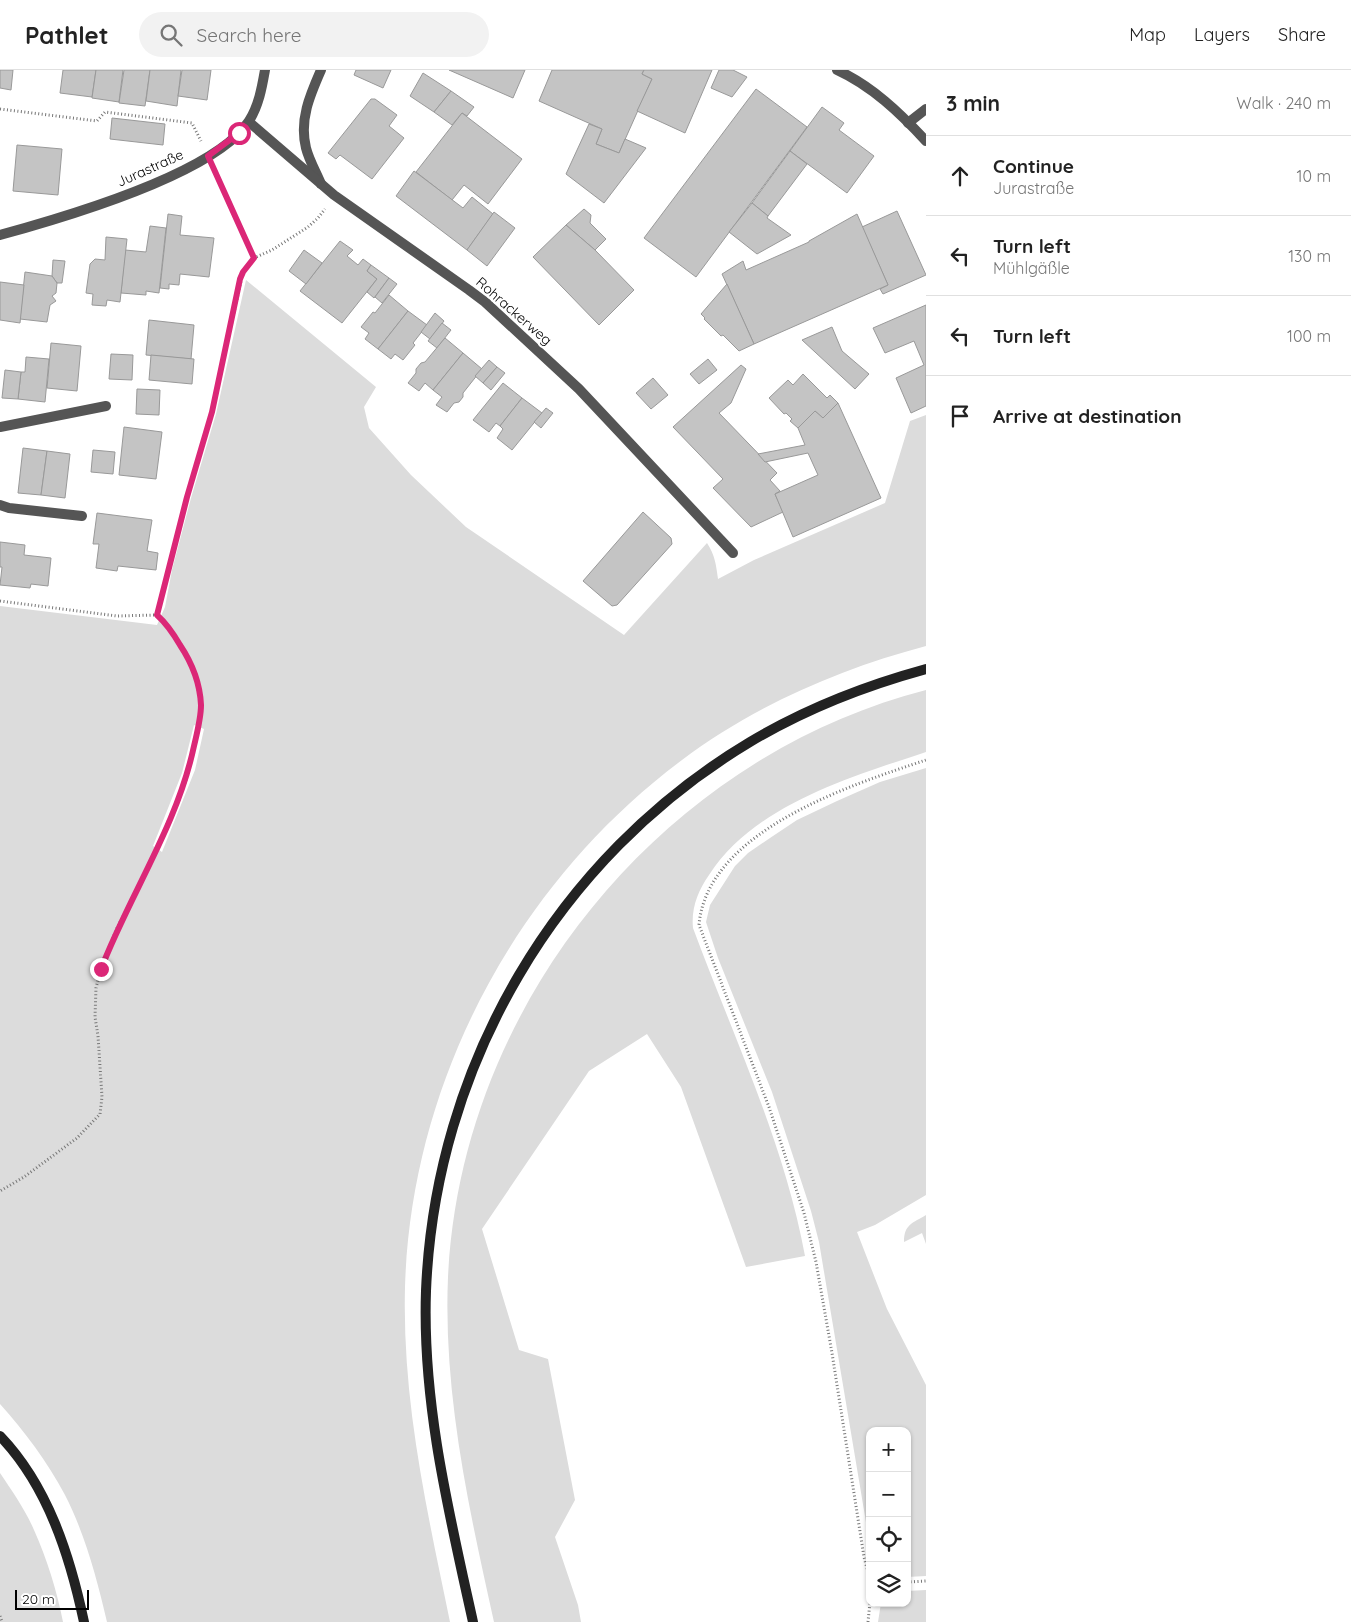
<!DOCTYPE html>
<html lang="en">
<head>
<meta charset="utf-8">
<style>
	body { margin:0; font-family:Quicksand,sans-serif; background:#f2f2f2; color:#222 }
	.controls { position:absolute; right:15px; bottom:15px; display:grid; overflow:hidden; border-radius:10px; box-shadow:0 1px 4px #0004 }
	.controls button { width:45px; height:45px; display:grid; place-items:center; padding:0; border:0; border-bottom:1px solid #e0e0e0; background:#fff; color:#222; font:25px sans-serif }
	.scale { position:absolute; left:15px; bottom:12px; width:74px; box-sizing:border-box; padding-left:5px; border:2px solid #000; border-top:0; font-size:14px; line-height:18px; white-space:nowrap; color:#000; -webkit-text-stroke:4px #fff; paint-order:stroke }
	.stop { position:absolute; width:15px; height:15px; margin:-11px; border:4px solid #db2777; border-radius:50%; background:#fff }
	.stop.end { background:#db2777; border-color:#fff; box-shadow:0 1px 5px #0008 }
	.list { margin:0; padding:0; list-style:none }
	h2 { display:flex; justify-content:space-between; align-items:center; height:65px; margin:0; padding:0 20px; font-size:21px }
	h2 small { font-size:16px; font-weight:400; color:#767676 }
	.list li { display:grid; grid-template-columns:32px 1fr auto; gap:15px; align-items:center; box-sizing:border-box; height:80px; padding:0 20px; border-top:1px solid #e0e0e0 }
	.list b { display:block; font-size:19px; white-space:nowrap }
	.list p { margin:0; font-size:16px; white-space:nowrap; color:#767676 }
	.list em { font-size:16px; font-style:normal; color:#767676 }
	.icon { flex:none; width:28px; height:28px; fill:none; stroke:currentColor; stroke-width:2; stroke-linecap:round; stroke-linejoin:round }
	.map { position:relative; flex:none; width:926px; height:1552px; overflow:hidden }
	header { display:flex; align-items:center; gap:30px; box-sizing:border-box; height:70px; padding:0 25px; background:#fff; border-bottom:1px solid #e0e0e0 }
	header strong { font-size:24px }
	nav { display:flex; gap:28px; margin-inline-start:auto; font-size:18px }
	.search { width:350px; height:45px; background:#f2f2f2; display:flex; align-items:center; gap:12px; box-sizing:border-box; padding:0 18px; border-radius:28px; color:#767676; font-size:19px }
	main { display:flex }
	aside { flex:1; background:#fff }
	.map>svg:first-child { display:block }
</style>
</head>
<body>
<header>
<strong>Pathlet</strong>
<div class="search"><svg class="icon" aria-label="search" viewBox="0 0 24 24"><circle cx="10" cy="10" r="6"/><path d="M15 15l6 6"/></svg>Search here</div>
<nav><a>Map</a><a>Layers</a><a>Share</a></nav>
</header>
<main>
<div class="map">
<svg width="926" height="1552" viewBox="0 0 926 1552">
	<rect width="100%" height="100%" fill="#fff"/>
	<g fill="#dcdcdc" fill-rule="evenodd">
		<path d="M246,210l130,107 -12,20 5,21 42,47 55,52 158,108 83,-92c8,12 9,22 11,36l36,-19 131,-57 25,-82 16,-6v231c-87,23 -172,60 -244,114 -165,123 -271,321 -277,527 -3,115 22,223 45,335h-343c-10,-43 -22,-88 -42,-127 -18,-34 -40,-63 -65,-91v-798l157,19 8,-18 7,-37 19,-72 25,-84zM194,655l10,4 -9,41 -33,82 -9,-6 29,-73z"/>
		<path d="M926,620v62c-75,25 -172,53 -217,123 -11,16 -18,33 -16,53 40,108 91,214 112,328l-59,11 -65,-180 -34,-53 -58,37 -107,158 37,121 29,9 27,141 -20,37 23,68 3,17h-87c-25,-113 -51,-228 -46,-345 13,-273 214,-519 478,-587z"/>
		<path d="M926,698v427l-51,30 -18,7 30,77 39,76v191l-19,1v-146h-37v115l-51,-304 -8,-31 -39,-119 -54,-134 -12,-36 4,-17 25,-39 13,-13 22,-15 27,-18 40,-19 43,-19z"/>
		<path d="M926,1145v29l-4,-11 -18,9c0,-18 9,-19 22,-27z"/>
		<path d="M0,1403c12,18 25,36 34,57 13,29 23,61 29,92h-63z"/>
		<path d="M926,1520v32h-48l3,-19h26v-12z"/>
	</g>
	<g fill="#c4c4c4" stroke="#999">
		<path d="M0,0h13l-2,20 -11,-2z"/>
		<path d="M63,0h33l-4,27 -32,-4z"/>
		<path d="M96,0h27l-4,32 -27,-4z"/>
		<path d="M124,0h26l-5,36 -26,-3z"/>
		<path d="M150,0h31l-4,36 -31,-5z"/>
		<path d="M182,0h29l-4,30 -29,-4z"/>
		<path d="M356,0h35l-8,18 -29,-13z"/>
		<path d="M449,0h76l-12,28z"/>
		<path d="M552,0h92l-2,4 10,5 -33,74 -23,-9 6,-15 -63,-28z"/>
		<path d="M644,0h68l-27,63 -48,-22 15,-32 -10,-5z"/>
		<path d="M719,0h14l14,7 -15,20 -21,-9z"/>
		<path d="M423,3l28,18 -17,21 -24,-16z"/>
		<path d="M756,19l51,38 -111,150 -52,-39z"/>
		<path d="M451,21l23,16 -7,9 -5,-3 -10,12 -18,-13z"/>
		<path d="M371,29h4l22,16 -8,11 15,12 -32,41 -32,-24 -4,4 -8,-6z"/>
		<path d="M822,37l22,16 -5,7 35,26 -27,37 -57,-42z"/>
		<path d="M462,43l60,46 -34,45 -24,-19 -12,15 -36,-28z"/>
		<path d="M112,48l53,6 -2,21 -53,-6z"/>
		<path d="M589,54l13,5 -6,15 23,9 6,-14 21,9 -42,55 -38,-29z"/>
		<path d="M17,75l45,4 -4,46 -45,-4z"/>
		<path d="M790,81l17,13 -39,52 -16,-13z"/>
		<path d="M414,101l49,37 9,-11 21,17 -26,36 -71,-54z"/>
		<path d="M752,133l16,13 -1,2 24,17 -34,19 -28,-22z"/>
		<path d="M584,139l7,6 -1,8 16,16 -11,11 -29,-25z"/>
		<path d="M897,141l29,64 -43,19 -3,-5 8,-4 -26,-58z"/>
		<path d="M494,142l21,16 -28,38 -20,-16z"/>
		<path d="M168,144l14,2 -2,19 34,3 -5,39 -29,-3 -1,11 -10,-1v5l-9,-1z"/>
		<path d="M857,144l31,71 -134,59 -32,-70 21,-13 3,9 63,-28v-1z"/>
		<path d="M566,155l29,25 39,40 -35,35 -66,-68z"/>
		<path d="M150,156l16,2 -7,65 -13,-2v4l-25,-2 4,-43 21,2z"/>
		<path d="M106,167l21,2 -7,63 -13,-2 -1,6 -14,-1 1,-11 -7,-1 4,-29 5,-5 10,1z"/>
		<path d="M340,171l13,9 -6,6 11,9 5,-6 8,6 -4,6 10,8 -35,44 -42,-32z"/>
		<path d="M304,180l18,13 -16,21 -17,-13z"/>
		<path d="M53,190l12,1 -3,22h-5l-5,-7z"/>
		<path d="M371,195l18,13 -15,20 -7,-6 10,-13 -10,-8z"/>
		<path d="M25,202l27,4 5,7 -1,10 -4,3 4,5 -6,4 -3,17 -27,-3z"/>
		<path d="M389,208l8,6 -15,19 -7,-6z"/>
		<path d="M0,212l24,3 -4,38 -20,-3z"/>
		<path d="M727,214l27,60 -15,7 -16,-16 -2,1 -17,-17 1,-1 -4,-4z"/>
		<path d="M389,225l19,16 -30,38 -13,-10 4,-6 -8,-6 12,-15 2,1z"/>
		<path d="M926,235v101l-15,7 -15,-35 28,-13 -10,-24 -29,12 -12,-25z"/>
		<path d="M408,241l19,14 -14,18 2,2 -12,15 -8,-6 -4,5 -13,-10z"/>
		<path d="M435,243l9,8 -14,18 -9,-7z"/>
		<path d="M149,250l45,5 -3,34 -45,-4z"/>
		<path d="M442,253l9,7 -14,18 -9,-7z"/>
		<path d="M832,257l10,24 27,23 -14,15 -53,-49z"/>
		<path d="M445,268l18,15 -30,37 -8,-7 -6,8 -11,-8 8,-10v-4l5,-6 4,-1z"/>
		<path d="M51,273l30,3 -4,45 -30,-3z"/>
		<path d="M463,283l19,16 -19,24v4l-4,5 -5,1 -7,9 -11,-7 6,-8 -9,-7z"/>
		<path d="M111,284l22,1 -1,25 -23,-1z"/>
		<path d="M151,285l43,4 -2,25 -43,-4z"/>
		<path d="M26,287l23,2 -4,43 -27,-3 3,-27h4z"/>
		<path d="M708,289l9,11 -18,14 -9,-10z"/>
		<path d="M489,290l8,7 -14,16 -8,-7z"/>
		<path d="M741,295l5,4 -15,34 -12,10 58,60 -7,7 10,11 -5,3 8,18 -32,15 -38,-39 10,-9 -50,-52z"/>
		<path d="M497,297l8,6 -14,17 -8,-7z"/>
		<path d="M5,300l16,2 -3,27 -16,-1z"/>
		<path d="M803,304l24,24 3,-3 8,8 -15,15 -8,-7 -17,17 -8,-7 2,-2 -6,-6 -2,1 -15,-16 19,-18 5,5z"/>
		<path d="M653,308l15,17 -17,14 -15,-16z"/>
		<path d="M503,313l19,15 -22,28 -4,-3 -7,9 -16,-12z"/>
		<path d="M137,319l23,1 -1,25 -23,-1z"/>
		<path d="M522,328l20,15 -30,37 -15,-12 6,-9 -3,-3z"/>
		<path d="M838,333l43,95 -88,39 -18,-43 43,-19 -10,-22 -43,9 -7,-8 47,-9 -7,-17 17,-17 8,7z"/>
		<path d="M546,338l7,5 -12,15 -7,-6z"/>
		<path d="M124,357l38,5 -6,47 -37,-4z"/>
		<path d="M23,378l24,3 -6,44 -23,-2z"/>
		<path d="M93,380l22,2 -2,22 -22,-2z"/>
		<path d="M47,381l23,3 -5,44 -24,-3z"/>
		<path d="M643,442l28,26 1,6 -55,61 -5,1 -29,-25z"/>
		<path d="M97,443l55,7 -5,31 11,2 -2,17 -38,-4 -1,5 -21,-3 3,-24h-6z"/>
		<path d="M0,472l25,3 -1,10 27,3 -3,28 -17,-2 -1,4 -30,-3 2,-18h-2z"/>
	</g>
	<g fill="none" stroke-linecap="round" stroke-linejoin="round">
		<g stroke="#777" stroke-width="3" stroke-dasharray="1 2.5" stroke-linecap="butt">
			<path d="M0,39l97,12 8,-9 87,11 9,18"/>
			<path d="M215,102l39,86"/>
			<path d="M0,531l117,15 40,-1 9,8 21,32 9,23 5,28 -1,14 -13,58 -40,92 -31,60 -15,39 -5,19 -1,29 3,19 4,61 -2,17 -23,24 -53,39 -24,14"/>
			<path d="M157,545l30,-118 25,-85 31,-140 11,-14 18,-8 36,-23 10,-9 7,-9"/>
			<path d="M870,1509l-6,-22 -32,-204 -16,-91 -12,-49 -35,-106 -70,-182c8,-94 152,-140 227,-165"/>
			<path d="M907,1512l19,-1"/>
			<path d="M0,1546l2,6"/>
			<path d="M868,1552l2,-20"/>
		</g>
		<g stroke="#555" stroke-width="10">
			<path d="M321,0c-11,25 -22,50 -15,78 3,12 10,24 15,36"/>
			<path d="M908,53l18,-14"/>
		</g>
		<g stroke="#555" stroke-width="10">
			<path d="M837,0c35,16 63,43 89,71"/>
			<path d="M249,52l85,73 135,95 16,12 94,87 154,164"/>
			<path d="M0,165c62,-17 215,-61 249,-114 10,-16 13,-34 16,-51"/>
			<path d="M0,357l106,-21"/>
			<path d="M0,435l9,3 73,8"/>
		</g>
		<g stroke="#222" stroke-width="10">
			<path d="M0,1366c48,50 70,120 84,186"/>
			<path d="M473,1552c-24,-109 -51,-219 -47,-331 9,-225 130,-433 324,-549 55,-33 114,-56 176,-73"/>
		</g>
	</g>
	<g fill="none" stroke-linecap="round" stroke-linejoin="round">
		<path stroke="#db2777" stroke-width="6" d="M101,899c29,-75 76,-143 93,-223 3,-13 7,-28 7,-41 -1,-22 -9,-42 -21,-60 -7,-12 -13,-21 -23,-30l30,-118 25,-85 28,-133 3,-7 11,-14 -46,-102 31,-23"/>
	</g>
	<g text-anchor="middle" stroke-width="4.5" stroke-linejoin="round" paint-order="stroke">
		<g font-size="14" fill="#000" stroke="#fff">
			<text transform="translate(150 98) rotate(-24)" y="5">Jurastraße</text>
			<text transform="translate(514 241) rotate(41)" y="5">Rohrackerweg</text>
		</g>
	</g>
</svg>
<div class="controls">
<button>+</button>
<button>−</button>
<button><svg class="icon" aria-label="locate" viewBox="0 0 24 24"><circle cx="12" cy="12" r="6"/><path d="M12 2v4M12 18v4M2 12h4M18 12h4"/></svg></button>
<button><svg class="icon" aria-label="layers" viewBox="0 0 24 24"><path d="M12 4l9 5-9 5-9-5zM3 14l9 5 9-5"/></svg></button>
</div>
<div class="scale">20 m</div>
<div class="stop" style="left:239px;top:63px"></div>
<div class="stop end" style="left:101px;top:899px"></div>
</div>
<aside>
<h2>3 min<small>Walk · 240 m</small></h2>
<ul class="list">
<li><svg class="icon" aria-label="ahead" viewBox="0 0 24 24"><path d="M12 20V5M6 11l6-6 6 6"/></svg><div><b>Continue</b><p>Jurastraße</p></div><em>10 m</em></li>
<li><svg class="icon" aria-label="left" viewBox="0 0 24 24"><path d="M17 20v-9H6M10 6l-5 5 5 5"/></svg><div><b>Turn left</b><p>Mühlgäßle</p></div><em>130 m</em></li>
<li><svg class="icon" aria-label="left" viewBox="0 0 24 24"><path d="M17 20v-9H6M10 6l-5 5 5 5"/></svg><div><b>Turn left</b></div><em>100 m</em></li>
<li><svg class="icon" aria-label="arrive" viewBox="0 0 24 24"><path d="M6 21V4h12l-3 4 3 4H6"/></svg><div><b>Arrive at destination</b></div></li>
</ul>
</aside>
</main>
</body>
</html>
